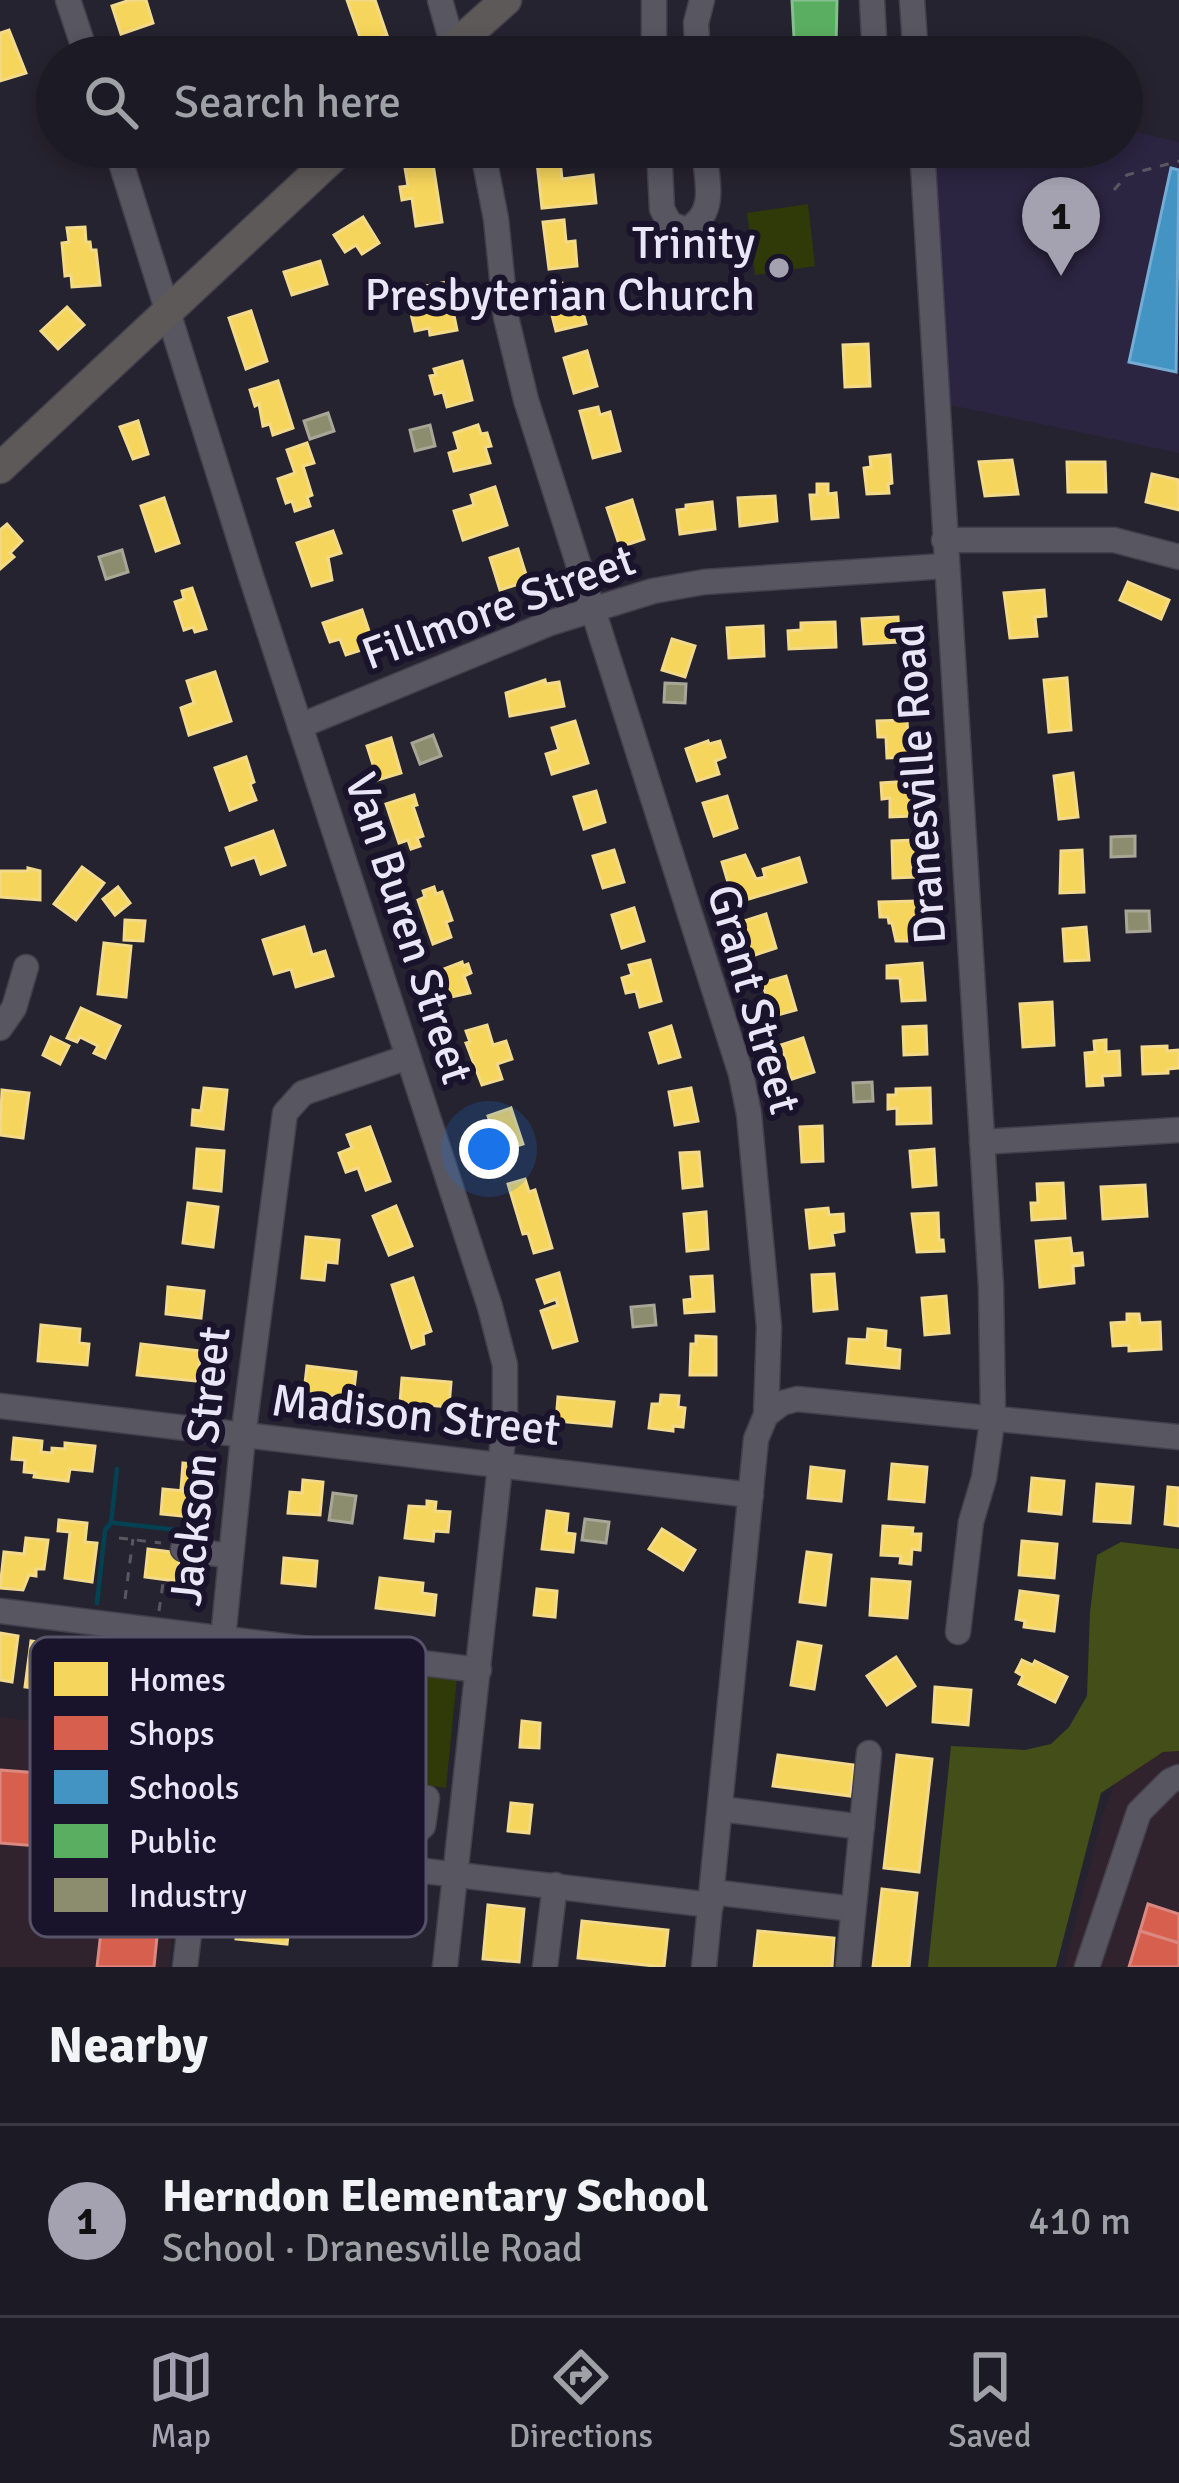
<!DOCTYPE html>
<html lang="en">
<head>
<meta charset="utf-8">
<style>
	body { margin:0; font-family:Signika,sans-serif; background:#292731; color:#f1f3f6 }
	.you { position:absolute; left:489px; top:1149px; width:42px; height:42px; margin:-30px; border:9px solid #fff; border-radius:50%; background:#1a73e8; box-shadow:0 0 0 18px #1a73e833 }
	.badge { display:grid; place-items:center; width:78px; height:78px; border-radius:50%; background:#a4a2b1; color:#111; font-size:39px; font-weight:700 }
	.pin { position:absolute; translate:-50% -99px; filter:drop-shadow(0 3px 6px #0008) }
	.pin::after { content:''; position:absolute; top:63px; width:42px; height:36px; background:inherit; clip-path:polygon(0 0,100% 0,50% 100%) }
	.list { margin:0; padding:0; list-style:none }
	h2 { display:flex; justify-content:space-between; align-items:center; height:156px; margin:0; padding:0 48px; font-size:51px }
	h2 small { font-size:39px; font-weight:400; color:#a0a1a6 }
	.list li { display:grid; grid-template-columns:78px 1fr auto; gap:36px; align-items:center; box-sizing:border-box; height:192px; padding:0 48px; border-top:3px solid #3a3841 }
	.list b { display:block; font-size:45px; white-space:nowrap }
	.list p { margin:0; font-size:39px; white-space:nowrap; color:#a0a1a6 }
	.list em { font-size:39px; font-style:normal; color:#a0a1a6 }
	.icon { flex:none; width:66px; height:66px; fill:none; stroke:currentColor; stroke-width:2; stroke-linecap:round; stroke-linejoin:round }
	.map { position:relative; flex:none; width:1179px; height:1967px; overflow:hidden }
	.search { position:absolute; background:#1c1a24; box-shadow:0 6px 18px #0003; left:36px; right:36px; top:36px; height:132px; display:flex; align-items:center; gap:30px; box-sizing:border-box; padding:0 42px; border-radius:66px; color:#a0a1a6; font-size:45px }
	.sheet { height:348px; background:#1c1a24 }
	nav { display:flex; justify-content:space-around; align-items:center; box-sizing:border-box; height:168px; border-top:3px solid #3a3841; background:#1c1a24; font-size:33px; color:#a0a1a6 }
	nav a { display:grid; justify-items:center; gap:6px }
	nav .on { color:#a4a2b1 }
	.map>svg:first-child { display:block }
</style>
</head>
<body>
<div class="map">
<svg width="1179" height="1967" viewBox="0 0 1179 1967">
	<rect width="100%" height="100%" fill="#262330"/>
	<g fill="#31232e">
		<path d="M0,1717l198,24 -12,52 -17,174h-169z"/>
		<path d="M1179,1727v240h-115l39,-152 21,-55z"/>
	</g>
	<path fill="#2b2541" d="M1122,129l57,13v311l-229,-48 -16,-258h188z"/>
	<g fill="#303908">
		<path d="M808,204l7,62 -60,9 -8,-62z"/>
		<path d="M345,1663l112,15 -11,110 -115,-14z"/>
	</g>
	<path fill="#434e19" d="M1121,1542l58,7v202l-16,1 -62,41 -45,174h-128l23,-221 74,4 26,-6 18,-17 18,-31 3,-84 7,-57z"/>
	<g fill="#f6d55c" stroke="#f2da8a" stroke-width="3">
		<path d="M130,0h16l7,23 -32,11 -9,-28z"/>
		<path d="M347,0h28l12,35 -25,8z"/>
		<path d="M9,30l17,43 -26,8v-48z"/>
		<path d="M560,160l2,19 31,-4 3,28 -54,5 -5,-46z"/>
		<path d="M433,164l9,58 -26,4 -4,-28 -10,2 -2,-13 8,-1 -3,-18z"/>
		<path d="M363,217l16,26 -17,11 -6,-9 -11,7 -11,-17z"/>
		<path d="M564,220l2,22 9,-1 2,25 -28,3 -6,-47z"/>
		<path d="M85,227l1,15h4l1,8h5l4,35 -28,2 -1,-12 -6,1 -3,-33 7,-1 -2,-14z"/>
		<path d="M320,261l7,23 -35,11 -8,-23z"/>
		<path d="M447,282l10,48 -27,5 -1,-7 -14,3 -5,-22 15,-3 -4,-19z"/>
		<path d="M562,283l2,8 13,-3 9,36 -30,7 -11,-44z"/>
		<path d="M67,307l17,18 -26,24 -17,-18z"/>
		<path d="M251,311l16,50 -21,8 -17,-51z"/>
		<path d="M868,344l2,42 -25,1 -2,-42z"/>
		<path d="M587,351l10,35 -23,7 -10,-35z"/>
		<path d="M462,361l10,39 -25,7 -4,-15 -8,2 -5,-18 6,-1 -2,-6z"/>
		<path d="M278,381l15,47 -20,7 -3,-11 -7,2 -4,-22 -4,2 -5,-16z"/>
		<path d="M598,407l2,8 10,-3 10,39 -27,7 -13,-47z"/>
		<path d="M138,421l10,33 -15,5 -13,-32z"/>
		<path d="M478,425l3,9 6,-1 4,13 -6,1 5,16 -36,8 -5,-18 10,-3 -5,-17z"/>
		<path d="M307,443l7,20 -11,3 9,29 -5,2 3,9 -15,5 -3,-10 -6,2 -8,-24 17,-6 -8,-23z"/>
		<path d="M890,455l2,28 -4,1 1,9 -22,1 -3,-26 7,-1 -1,-10z"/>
		<path d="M1012,460l6,34 -33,2 -6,-34z"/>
		<path d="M1067,462h38l1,30h-38z"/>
		<path d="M1152,474l27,6v30l-33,-8z"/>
		<path d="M817,484h11v10l8,-1 2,24 -26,2 -2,-24h7z"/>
		<path d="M495,487l12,38 -44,15 -9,-29 20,-6 -3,-10z"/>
		<path d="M775,496l2,25 -37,5 -2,-28z"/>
		<path d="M164,498l15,45 -23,8 -15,-45z"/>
		<path d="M632,500l12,39 -24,8 -13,-39z"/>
		<path d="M712,502l3,27 -35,5 -3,-24 9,-1v-4z"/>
		<path d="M7,524l15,17 -12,12 4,4 -14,12v-39z"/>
		<path d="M333,531l8,22 -13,4 4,23 -20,6 -15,-43z"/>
		<path d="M518,549l10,32 -28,9 -10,-32z"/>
		<path d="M1128,582l41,18 -8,19 -41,-19z"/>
		<path d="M192,588l14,41 -11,3 -2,-5 -9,3 -9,-28 9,-3 -2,-8z"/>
		<path d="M1044,590l2,26 -11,1 2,19 -27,2 -6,-45z"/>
		<path d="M362,610l12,36 -28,9 -6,-16 -10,3 -7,-19z"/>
		<path d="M898,617l1,25 -35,2 -2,-25z"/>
		<path d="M835,622l1,25 -47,2 -1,-18 13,-1v-7z"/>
		<path d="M763,626l1,30 -35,2 -2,-30z"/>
		<path d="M672,639l23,7 -10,31 -23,-7z"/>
		<path d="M215,672l16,49 -42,14 -8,-27 13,-5 -7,-22z"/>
		<path d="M1067,678l4,52 -22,2 -5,-52z"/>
		<path d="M545,680l1,4 13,-2 5,24 -54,10 -4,-23z"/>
		<path d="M907,720l2,37 -22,1 -1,-21h-8l-1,-16z"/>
		<path d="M575,721l13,42 -36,11 -6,-20 13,-4 -7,-22z"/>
		<path d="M391,738l10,35 -23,7 -11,-34z"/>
		<path d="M708,741l1,3 11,-3 5,16 -10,4 4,13 -22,7 -11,-32z"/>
		<path d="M246,757l8,25 -4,2 6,16 -26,10 -15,-42z"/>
		<path d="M1073,773l5,44 -19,2 -5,-43z"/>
		<path d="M911,781l1,35 -22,1v-19l-8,1 -1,-16z"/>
		<path d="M596,791l9,31 -21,7 -10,-32z"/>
		<path d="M414,795l3,10 -4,1 10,30 -6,2 3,8 -9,3 -3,-9 -9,3 -13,-39z"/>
		<path d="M727,796l10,32 -23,8 -11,-33z"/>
		<path d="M273,831l12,34 -24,9 -6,-17 -23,8 -6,-17z"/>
		<path d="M915,840l2,37 -24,1 -1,-37z"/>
		<path d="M614,850l10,32 -21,6 -10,-32z"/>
		<path d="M1082,850l2,42 -24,1 1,-42z"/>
		<path d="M745,855l11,24 9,-2 -2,-8 36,-11 7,24 -64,19 -2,-8 -8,3 -10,-34z"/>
		<path d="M82,867l22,16 -28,37 -22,-16z"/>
		<path d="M28,868l12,3v29l-40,-3v-26h28z"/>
		<path d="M118,887l12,16 -15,12 -12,-16z"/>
		<path d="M434,887l2,7 6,-2 10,28 -6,2 5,15 -18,7 -15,-44 7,-3 -2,-6z"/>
		<path d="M918,901l1,40h-23l-4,-18h-3l-1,-6h-8l-1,-15z"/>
		<path d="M634,908l10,33 -22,7 -10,-33z"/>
		<path d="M766,914l10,34 -24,8 -11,-34z"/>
		<path d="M125,920l20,1 -2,20 -19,-1z"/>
		<path d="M304,927l8,28 13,-4 8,25 -37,11 -5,-18 -17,5 -11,-34z"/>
		<path d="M1086,927l3,33 -24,1 -2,-32z"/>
		<path d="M104,943l27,3 -5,51 -28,-3z"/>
		<path d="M650,960l11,41 -21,6 -4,-16 -10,2 -4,-15 10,-3 -3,-10z"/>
		<path d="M462,962l1,4 5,-2 3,9 -7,3 6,17 -19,4 -10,-27z"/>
		<path d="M922,963l3,37 -23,1 -2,-23h-13v-12z"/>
		<path d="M786,976l10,34 -22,6 -12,-33z"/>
		<path d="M1052,1002l2,43 -31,2 -3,-43z"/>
		<path d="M81,1008l39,18 -15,32 -11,-5 4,-7 -18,-9 -3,5 -10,-4z"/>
		<path d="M487,1025l6,20 13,-4 6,18 -15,5 5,15 -20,6 -16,-42 4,-1 -4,-11z"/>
		<path d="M671,1026l9,31 -21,6 -9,-30z"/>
		<path d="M926,1026l1,28 -23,1 -1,-28z"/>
		<path d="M51,1037l18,9 -9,18 -17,-9z"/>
		<path d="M803,1038l11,34 -22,7 -11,-34z"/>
		<path d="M1106,1040v12l13,-1 1,24 -18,1 1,9 -16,1 -2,-33 10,-1 -1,-11z"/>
		<path d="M1167,1046v5l12,-1v18l-11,1v4l-25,1 -1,-27z"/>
		<path d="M204,1088l23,2 -4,39 -31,-4 1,-15 8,1z"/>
		<path d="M691,1088l7,33 -23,4 -6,-33z"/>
		<path d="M930,1088l1,35 -34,1v-16l-9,1v-14h8v-6z"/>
		<path d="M2,1090l27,3 -6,45 -23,-3z"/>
		<path d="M511,1108l12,36 -23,7 -12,-35z"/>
		<path d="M822,1126l1,35 -21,1 -2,-35z"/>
		<path d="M370,1127l20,54 -24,9 -8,-22 -12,4 -7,-19 13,-5 -5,-13z"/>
		<path d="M197,1149l27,2 -3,40 -27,-3z"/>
		<path d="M934,1149l2,36 -23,2 -3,-36z"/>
		<path d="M699,1152l3,34 -19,2 -3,-35z"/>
		<path d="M525,1179l4,13 6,-2 17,58 -18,5 -6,-20 -5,1 -15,-50z"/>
		<path d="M1063,1183l2,35 -33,2 -1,-17h7l-1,-19z"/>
		<path d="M1145,1185l2,31 -44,3 -2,-32z"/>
		<path d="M188,1203l30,4 -5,40 -30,-4z"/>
		<path d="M396,1206l16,40 -23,9 -16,-39z"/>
		<path d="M828,1208l1,7 14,-1 1,17 -12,2 2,12 -24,3 -4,-38z"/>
		<path d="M706,1212l2,37 -21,2 -3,-37z"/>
		<path d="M938,1213l1,27h4l1,11 -27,1 -5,-38z"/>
		<path d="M306,1237l33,3 -2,23 -11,-1 -2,18 -22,-2z"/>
		<path d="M1070,1238l2,16 10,-1 1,12 -10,1 1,17 -34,4 -4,-46z"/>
		<path d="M559,1273l18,68 -24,7 -12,-37 17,-6 -2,-6 -11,4 -8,-23z"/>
		<path d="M834,1274l3,35 -23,2 -2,-36z"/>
		<path d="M712,1276l2,35 -29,2 -1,-13 9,-1 -2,-22z"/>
		<path d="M413,1278l18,53 -8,3 1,10 -12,4 -20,-63z"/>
		<path d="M168,1287l36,4 -3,27 -35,-4z"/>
		<path d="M946,1296l3,37 -24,2 -3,-37z"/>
		<path d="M1127,1314h12l1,9 20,-1 1,27 -32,2v-6l-16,1 -2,-23 16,-1z"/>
		<path d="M41,1325l39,4 -1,14 10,1 -2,21 -49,-4z"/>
		<path d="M868,1329l18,2 -1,17 15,2 -1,18 -52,-5 2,-24 18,1z"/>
		<path d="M696,1336l20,1v38h-26l1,-31h5z"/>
		<path d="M141,1344l60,7 -4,30 -60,-6z"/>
		<path d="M307,1366l49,6 -3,26 -49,-6z"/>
		<path d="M402,1378l49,4 -2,25 -49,-4z"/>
		<path d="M661,1395l18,1 -1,11 7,1 -2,19 -10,-1v5l-24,-3 3,-24h8z"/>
		<path d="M558,1397l56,5 -3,24 -55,-5z"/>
		<path d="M14,1438l28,3 -1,11 11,1v-5l13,1v-6l30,3 -3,25 -22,-2 -2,12 -34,-4 1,-4 -11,-1 1,-12 -13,-1z"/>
		<path d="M183,1463l22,2 -1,25 -23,-1z"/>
		<path d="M892,1464l35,3 -3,35 -35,-3z"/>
		<path d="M811,1467l33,4 -3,30 -33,-3z"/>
		<path d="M1032,1478l32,3 -3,33 -32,-3z"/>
		<path d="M303,1480l20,2 -3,33 -32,-2 2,-21 12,1z"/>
		<path d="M1097,1484l36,3 -3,36 -36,-2z"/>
		<path d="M1168,1487l11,1v38l-14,-2z"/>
		<path d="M163,1489l33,3 -3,25 -32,-3z"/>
		<path d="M427,1501l9,1 -1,9 15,1 -2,20 -14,-1 -1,10 -28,-3 4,-32 18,1z"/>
		<path d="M547,1511l21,3 -2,19 9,1 -2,18 -31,-3z"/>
		<path d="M59,1520l28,3 -2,19 12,1 -5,39 -27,-4 5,-46 -12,-1z"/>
		<path d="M883,1526l30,2 -1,6h9l-1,16 -8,-1 -1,15 -11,-1 1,-7 -20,-1z"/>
		<path d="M662,1529l33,21 -12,20 -34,-21z"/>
		<path d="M26,1538l22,2 -4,29h-8v7l-7,-1 -6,15 -23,-2 4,-36 20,2z"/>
		<path d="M1022,1541l35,3 -3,34 -35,-3z"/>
		<path d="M148,1549l32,4 -4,28 -31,-4z"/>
		<path d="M807,1552l24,3 -6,50 -25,-3z"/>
		<path d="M284,1558l33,3 -2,25 -33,-3z"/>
		<path d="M380,1578l43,5 -1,10 14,2 -2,20 -58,-7z"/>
		<path d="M872,1579l38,3 -3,36 -37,-3z"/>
		<path d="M537,1589l20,2 -2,26 -21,-2z"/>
		<path d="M1020,1591l38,5 -4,35 -30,-4 1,-6 -9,-2z"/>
		<path d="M0,1633l18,3 -6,46 -12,-2z"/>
		<path d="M31,1641l27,3 -6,46 -27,-3z"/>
		<path d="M798,1642l23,4 -7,43 -23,-4z"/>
		<path d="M896,1657l19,29 -28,19 -20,-29z"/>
		<path d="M1022,1660l11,5 2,-4 32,16 -12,25 -36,-18 4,-8 -7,-4z"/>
		<path d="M935,1687l36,3 -3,35 -35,-3z"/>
		<path d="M522,1721l18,2 -1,25 -19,-1z"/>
		<path d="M778,1755l76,10 -4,31 -77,-10z"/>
		<path d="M897,1755l35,4 -13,113 -35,-4z"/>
		<path d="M511,1803l21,2 -3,28 -21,-2z"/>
		<path d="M882,1889l35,4 -8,74h-36z"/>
		<path d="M240,1900l51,9 -4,35 -51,-5z"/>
		<path d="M488,1905l36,4 -5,53 -36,-3z"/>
		<path d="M582,1921l86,9 -4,37 -86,-9z"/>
		<path d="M758,1931l76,7 -2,29h-78z"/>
	</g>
	<g fill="#d6604d" stroke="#db8880" stroke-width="3">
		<path d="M0,1770l120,9 -6,73 -114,-9z"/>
		<path d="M109,1860l55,6 -10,101h-57z"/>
		<path d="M1148,1904l31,10v29l-39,-12z"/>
		<path d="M1140,1931l39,12v24h-50z"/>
	</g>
	<path fill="#4393c3" stroke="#74acd3" stroke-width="3" d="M1171,168l8,2 -3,202 -47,-10z"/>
	<path fill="#5aae61" stroke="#85bf8e" stroke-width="3" d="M792,0h45l-1,47h5l1,10h-47z"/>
	<g fill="#8c8c6e" stroke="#a8a797" stroke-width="3">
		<path d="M328,413l6,18 -24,8 -6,-18z"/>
		<path d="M430,425l5,21 -20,5 -5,-21z"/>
		<path d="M122,550l6,22 -22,7 -7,-22z"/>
		<path d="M665,683l21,1 -1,19 -21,-1z"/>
		<path d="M433,735l8,21 -21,8 -8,-21z"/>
		<path d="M1135,836v20l-24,1v-20z"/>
		<path d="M1126,911h23l1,20 -23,1z"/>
		<path d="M872,1082l1,19 -19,1 -1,-19z"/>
		<path d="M654,1305l2,20 -23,2 -2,-20z"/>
		<path d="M333,1493l23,3 -4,27 -23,-3z"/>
		<path d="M585,1519l24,3 -3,21 -24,-3z"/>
	</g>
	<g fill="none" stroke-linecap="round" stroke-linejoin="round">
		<g stroke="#034252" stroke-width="4.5">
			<path d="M115,1523l89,10"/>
			<path d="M97,1603l8,-73 6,-7 6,-54"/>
		</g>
		<defs>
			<g id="minor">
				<path d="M68,0l19,57"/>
				<path d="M440,0l16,57"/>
				<path d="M654,0v57"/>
				<path d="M872,0l3,57"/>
				<path d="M912,0l4,57"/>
				<path d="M698,57l-2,-34 6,-23"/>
				<path d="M116,147l135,429 239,731 15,58v56l-60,546"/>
				<path d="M482,147l14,72 10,98 20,83 215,674 8,40 20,213 -3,88 -10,24 -52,528"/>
				<path d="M659,147l3,62 8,15 16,6c33,-17 20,-50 18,-83"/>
				<path d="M922,147l69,1140 2,129 -9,62 -13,44 -13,110"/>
				<path d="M704,153l87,-6"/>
				<path d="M944,540h170l65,17"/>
				<path d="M300,726l250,-103 103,-32 51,-9 241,-16"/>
				<path d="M0,1028l14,-20 12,-41"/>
				<path d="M982,1142l197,-12"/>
				<path d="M0,1406l751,89"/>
				<path d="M766,1415l16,-12 15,-4 382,38"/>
				<path d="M183,1549l47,7"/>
				<path d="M0,1611l479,59"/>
				<path d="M221,1778l15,2 12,-99 17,-5 54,5 3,-29"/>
				<path d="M236,1780v26l12,8 168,18 7,-6 4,-28"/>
				<path d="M722,1809l140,18"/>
				<path d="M198,1844l513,61"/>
				<path d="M712,1892l141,17"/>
				<path d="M185,1967l30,-248 28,-282 42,-324 18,-20 105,-36"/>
				<path d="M545,1967l10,-82"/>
				<path d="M848,1967l21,-214"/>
				<path d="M1087,1967l52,-155 31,-31 9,-4"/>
			</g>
			<g id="major">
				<path d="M442,57l64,-57"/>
				<path d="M0,468l344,-321"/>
			</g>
		</defs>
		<use href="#minor" stroke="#43404d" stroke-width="27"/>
		<use href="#major" stroke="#43404d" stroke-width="33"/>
		<g stroke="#595761" stroke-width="3" stroke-dasharray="9 9" stroke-linecap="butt">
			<path d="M1114,190l13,-15 52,-14"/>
			<path d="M119,1538l42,5"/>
			<path d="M125,1599l8,-60"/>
			<path d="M159,1611l4,-28"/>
		</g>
		<use href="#minor" stroke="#585661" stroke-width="24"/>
		<use href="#major" stroke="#5d5959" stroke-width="30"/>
	</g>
	<circle fill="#a4a2b1" stroke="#19142c" stroke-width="4.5" cx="779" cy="268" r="12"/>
	<g text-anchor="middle" stroke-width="12" stroke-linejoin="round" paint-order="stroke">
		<g font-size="45" fill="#e8e6f7" stroke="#19142c" text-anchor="end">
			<text x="755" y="258">Trinity<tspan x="755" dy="52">Presbyterian Church</tspan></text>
		</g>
		<g font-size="45" fill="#e8e6f7" stroke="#19142c">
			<text transform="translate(498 606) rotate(-20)" y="16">Fillmore Street</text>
			<text transform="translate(918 784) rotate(-94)" y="16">Dranesville Road</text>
			<text transform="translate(410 928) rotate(72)" y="16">Van Buren Street</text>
			<text transform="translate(755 999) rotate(74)" y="16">Grant Street</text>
			<text transform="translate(416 1414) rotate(6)" y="16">Madison Street</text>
			<text transform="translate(199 1466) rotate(-84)" y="16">Jackson Street</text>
		</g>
	</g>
	<rect x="30" y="1637" width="396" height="300" rx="18" fill="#19142c" stroke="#575369" stroke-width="3"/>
	<rect x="54" y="1662" width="54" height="34" fill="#f6d55c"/>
	<rect x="54" y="1716" width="54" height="34" fill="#d6604d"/>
	<rect x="54" y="1770" width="54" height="34" fill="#4393c3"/>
	<rect x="54" y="1824" width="54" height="34" fill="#5aae61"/>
	<rect x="54" y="1878" width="54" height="34" fill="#8c8c6e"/>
	<g font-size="33" fill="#e8e6f7">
		<text x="129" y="1691">Homes</text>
		<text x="129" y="1745">Shops</text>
		<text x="129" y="1799">Schools</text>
		<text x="129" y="1853">Public</text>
		<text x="129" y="1907">Industry</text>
	</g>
</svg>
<div class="you"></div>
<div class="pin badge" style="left:1061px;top:276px">1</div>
<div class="search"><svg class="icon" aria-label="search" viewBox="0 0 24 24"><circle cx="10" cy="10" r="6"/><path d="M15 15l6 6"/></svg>Search here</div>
</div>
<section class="sheet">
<h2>Nearby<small></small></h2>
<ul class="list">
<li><span class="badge">1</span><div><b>Herndon Elementary School</b><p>School · Dranesville Road</p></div><em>410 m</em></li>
</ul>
</section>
<nav>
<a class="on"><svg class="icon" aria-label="map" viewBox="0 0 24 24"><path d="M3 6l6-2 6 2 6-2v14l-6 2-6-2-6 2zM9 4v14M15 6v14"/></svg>Map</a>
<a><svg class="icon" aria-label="directions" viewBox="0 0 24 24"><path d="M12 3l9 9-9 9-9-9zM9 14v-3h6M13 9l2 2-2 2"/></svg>Directions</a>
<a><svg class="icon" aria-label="saved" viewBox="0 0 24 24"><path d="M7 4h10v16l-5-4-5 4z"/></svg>Saved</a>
</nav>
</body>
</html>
